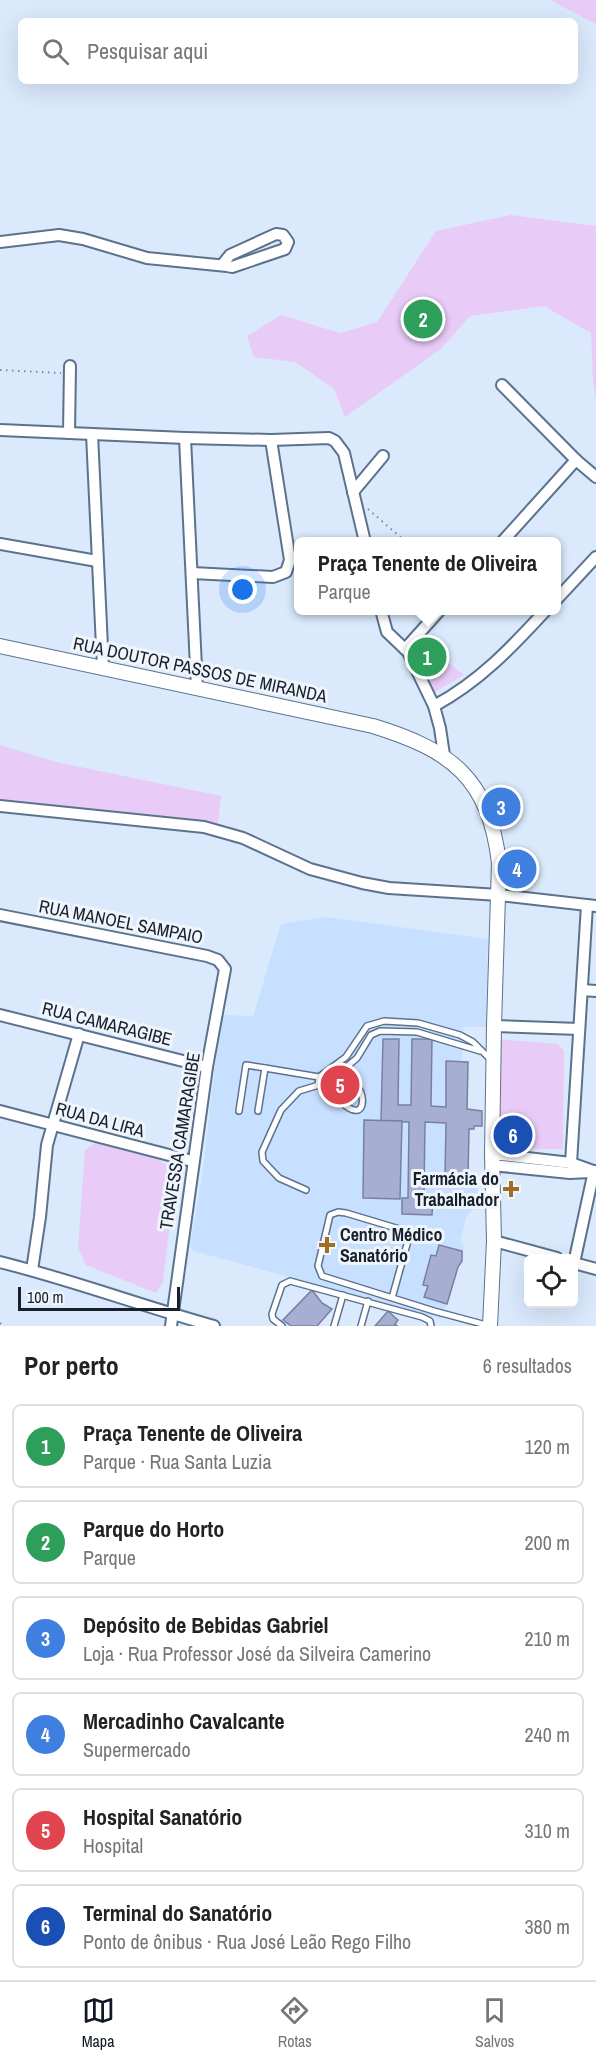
<!DOCTYPE html>
<html lang="pt">
<head>
<meta charset="utf-8">
<style>
	body { margin:0; font-family:"Archivo Narrow",sans-serif; background:#f6f6f6; color:#222 }
	.controls { position:absolute; right:18px; bottom:18px; display:grid; overflow:hidden; border-radius:9px; box-shadow:0 6px 24px #0002 }
	.controls button { width:54px; height:54px; display:grid; place-items:center; padding:0; border:0; border-bottom:2px solid #e0e0e0; background:#fff; color:#222; font:30px sans-serif }
	.scale { position:absolute; left:18px; bottom:15px; width:162px; box-sizing:border-box; padding-left:6px; border:3px solid #17212c; border-top:0; font-size:16px; line-height:21px; white-space:nowrap; color:#17212c; -webkit-text-stroke:4px #f0f5fc; paint-order:stroke }
	.you { position:absolute; left:243px; top:590px; width:21px; height:21px; margin:-15px; border:4px solid #fff; border-radius:50%; background:#1a73e8; box-shadow:0 0 0 9px #1a73e833 }
	.badge { display:grid; place-items:center; width:39px; height:39px; border-radius:50%; background:#111827; color:#fff; font-size:20px; font-weight:700 }
	.pin { position:absolute; translate:-50% -50%; border:3px solid #fff; box-shadow:0 2px 6px #0006 }
	.popup { position:absolute; left:294px; top:537px; width:267px; height:78px; box-sizing:border-box; display:grid; place-content:center; border-radius:9px; background:#fff; filter:drop-shadow(0 2px 4px #0005); font-size:20px; white-space:nowrap; color:#767676 }
	.popup b { font-size:22px; color:#222 }
	.popup::after { content:''; position:absolute; left:50%; top:100%; margin-left:-12px; border:12px solid transparent; border-top-color:#fff }
	.list { margin:0; padding:0; list-style:none }
	h2 { display:flex; justify-content:space-between; align-items:center; height:78px; margin:0; padding:0 24px; font-size:26px }
	h2 small { font-size:20px; font-weight:400; color:#767676 }
	.list li { display:grid; grid-template-columns:39px 1fr auto; gap:18px; align-items:center; box-sizing:border-box; height:84px; margin:0 12px 12px; padding:0 12px; border:2px solid #e0e0e0; border-radius:9px }
	.list b { display:block; font-size:22px; white-space:nowrap }
	.list p { margin:0; font-size:20px; white-space:nowrap; color:#767676 }
	.list em { font-size:20px; font-style:normal; color:#767676 }
	.icon { flex:none; width:33px; height:33px; fill:none; stroke:currentColor; stroke-width:2; stroke-linecap:round; stroke-linejoin:round }
	.map { position:relative; flex:none; width:596px; height:1326px; overflow:hidden }
	.search { position:absolute; background:#fff; box-shadow:0 6px 24px #0002; left:18px; right:18px; top:18px; height:66px; display:flex; align-items:center; gap:15px; box-sizing:border-box; padding:0 21px; border-radius:9px; color:#767676; font-size:22px }
	.sheet { height:654px; background:#fff }
	nav { display:flex; justify-content:space-around; align-items:center; box-sizing:border-box; height:84px; border-top:2px solid #e0e0e0; background:#fff; font-size:16px; color:#767676 }
	nav a { display:grid; justify-items:center; gap:3px }
	nav .on { color:#111827 }
	.map>svg:first-child { display:block }
</style>
</head>
<body>
<div class="map">
<svg width="596" height="1326" viewBox="0 0 596 1326">
	<rect width="100%" height="100%" fill="#dae9fc"/>
	<path fill="#c8e0ff" d="M326,917l162,22 -2,88h-23l-1,34 6,1 -1,47 15,2v15h-8v3l-5,1 -1,46 7,1 3,4 -1,25 -8,7 -3,5 -6,24 4,2 -2,17 -4,6 -16,52 -248,-68 -4,-5 13,-77 18,-154 32,1 28,-92z"/>
	<g fill="#e8ccf7">
		<path d="M550,0h46v24z"/>
		<path d="M511,215l85,11v172l-3,-17 -2,-48 -47,-27 -74,10 -28,32 -97,69 -11,-28 -39,-27 -41,-5 -7,-21 34,-21 59,18 37,-11 59,-91z"/>
		<path d="M418,639l46,36 -33,19 -22,-48z"/>
		<path d="M0,745l56,17 165,34 -3,27 -218,-20z"/>
		<path d="M496,1039l62,5 6,7 -1,98h-69z"/>
		<path d="M97,1142l55,13 18,13 5,13 -12,101 -7,11 -70,-28 -8,-17 7,-98z"/>
	</g>
	<g fill="#a6afd2" stroke="#7880a1" stroke-width="1.5">
		<path d="M383,1039h16l-1,66h13l1,-66h20l-1,67 15,1v-46l22,1 -1,47 15,2v15h-8v3h-5l-1,47 -23,-1 1,-52 -21,-1 -1,73h9l-1,20 -30,-1v-16h6l1,-76 -28,-1z"/>
		<path d="M364,1120l38,1 -2,78 -37,-1z"/>
		<path d="M439,1245l23,6v10l-4,6 -11,37 -23,-7 4,-11 -5,-1 8,-30 5,1z"/>
		<path d="M312,1290l10,13 10,6 -15,17h-26l-8,-6z"/>
		<path d="M388,1311l10,9 -3,4 2,2h-22z"/>
	</g>
	<g fill="none" stroke-linecap="round" stroke-linejoin="round">
		<defs>
			<g id="service">
				<path d="M318,1085l1,-8 27,-20 21,-31 17,-5 34,2 42,12 13,7 17,17"/>
				<path d="M324,1085c8,7 16,18 25,23 15,9 16,-10 10,-19 -4,-7 -11,-12 -17,-18"/>
				<path d="M239,1111l7,-46 19,3"/>
				<path d="M258,1111l7,-43 54,9"/>
				<path d="M306,1190l-27,-12 -16,-17 -1,-9 19,-42 18,-19 30,-9 28,-24 14,-23 9,-4 37,1 63,19"/>
				<path d="M392,1298l17,-61 -3,-6 -60,-18 -8,-1 -8,3 -12,51 4,10 112,35 56,15"/>
				<path d="M282,1326l-9,-7 -1,-5 10,-29 8,-4 132,36 8,4 1,5"/>
				<path d="M334,1326l9,-31"/>
				<path d="M361,1326l7,-25"/>
			</g>
			<g id="minor">
				<path d="M0,242l59,-7 24,4 64,19 80,8 5,1 53,-18 3,-7 -5,-7 -7,-1 -46,21 -8,10"/>
				<path d="M502,385l74,75 20,17"/>
				<path d="M0,430l185,8 86,2 58,-2 6,3 9,12 21,89"/>
				<path d="M69,433l1,-67"/>
				<path d="M92,434l11,234"/>
				<path d="M185,438l12,250"/>
				<path d="M353,492l30,-36"/>
				<path d="M502,542l74,-82"/>
				<path d="M0,544l97,17"/>
				<path d="M192,573l81,4 13,-5 4,-12 -19,-120"/>
				<path d="M556,600l40,-43"/>
				<path d="M381,610l6,22 21,20 26,54 6,22 4,27"/>
				<path d="M405,649l35,-39"/>
				<path d="M434,706c45,-24 78,-59 112,-96"/>
				<path d="M0,806l204,21 39,11 67,31 52,14 27,5 110,7 97,11"/>
				<path d="M0,915l207,41 11,4 7,9 -18,98 -36,259"/>
				<path d="M582,990l14,1"/>
				<path d="M0,1015l207,52"/>
				<path d="M494,1026l85,3"/>
				<path d="M0,1111l192,50"/>
				<path d="M492,1154l79,9 25,9"/>
				<path d="M571,1163l16,-258"/>
				<path d="M492,1165l78,8 21,-1"/>
				<path d="M594,1171l-20,92 22,6"/>
				<path d="M494,1241l63,17"/>
				<path d="M0,1262c72,18 142,44 214,64"/>
				<path d="M32,1270l8,-53 7,-72 32,-111"/>
			</g>
			<path id="tertiary" d="M0,646l373,80c78,24 116,52 126,137l-5,163 -2,128 2,87 -4,85"/>
		</defs>
		<use href="#service" stroke="#5b728e" stroke-width="8"/>
		<use href="#minor" stroke="#5b728e" stroke-width="14"/>
		<use href="#tertiary" stroke="#5b728e" stroke-width="16"/>
		<g stroke="#7e8a9a" stroke-width="2" stroke-dasharray="1.5 4.5" stroke-linecap="butt">
			<path d="M0,370l61,3"/>
			<path d="M368,509l38,33"/>
			<path d="M425,644l12,4 6,7"/>
			<path d="M0,1323l3,3"/>
		</g>
		<use href="#service" stroke="#fff" stroke-width="5"/>
		<use href="#minor" stroke="#fff" stroke-width="10"/>
		<use href="#tertiary" stroke="#fff" stroke-width="14"/>
	</g>
	<g fill="#9e6e22" stroke="#f0f5fc" stroke-width="2">
		<path d="M508 1180h6v6h6v6h-6v6h-6v-6h-6v-6h6z"/>
		<path d="M324 1236h6v6h6v6h-6v6h-6v-6h-6v-6h6z"/>
	</g>
	<g text-anchor="middle" stroke-width="6" stroke-linejoin="round" paint-order="stroke">
		<g font-size="18" fill="#17212c" stroke="#f0f5fc">
			<text transform="translate(200 670) rotate(12)" y="6">RUA DOUTOR PASSOS DE MIRANDA</text>
			<text transform="translate(121 922) rotate(11)" y="6">RUA MANOEL SAMPAIO</text>
			<text transform="translate(107 1024) rotate(14)" y="6">RUA CAMARAGIBE</text>
			<text transform="translate(100 1120) rotate(15)" y="6">RUA DA LIRA</text>
			<text transform="translate(180 1141) rotate(-81)" y="6">TRAVESSA CAMARAGIBE</text>
		</g>
		<g font-size="18" font-weight="bold" fill="#17212c" stroke="#f0f5fc" text-anchor="end">
			<text x="499" y="1185">Farmácia do<tspan x="499" dy="21">Trabalhador</tspan></text>
			<text x="340" y="1241" text-anchor="start">Centro Médico<tspan x="340" dy="21">Sanatório</tspan></text>
		</g>
	</g>
</svg>
<div class="controls">
<button><svg class="icon" aria-label="locate" viewBox="0 0 24 24"><circle cx="12" cy="12" r="6"/><path d="M12 2v4M12 18v4M2 12h4M18 12h4"/></svg></button>
</div>
<div class="scale">100 m</div>
<div class="you"></div>
<div class="pin badge" style="left:427px;top:657px;background:#2e9e5b">1</div>
<div class="popup"><b>Praça Tenente de Oliveira</b>Parque</div>
<div class="pin badge" style="left:423px;top:319px;background:#2e9e5b">2</div>
<div class="pin badge" style="left:501px;top:807px;background:#3f7fe0">3</div>
<div class="pin badge" style="left:517px;top:869px;background:#3f7fe0">4</div>
<div class="pin badge" style="left:340px;top:1085px;background:#e0444e">5</div>
<div class="pin badge" style="left:513px;top:1135px;background:#1a4fb4">6</div>
<div class="search"><svg class="icon" aria-label="search" viewBox="0 0 24 24"><circle cx="10" cy="10" r="6"/><path d="M15 15l6 6"/></svg>Pesquisar aqui</div>
</div>
<section class="sheet">
<h2>Por perto<small>6 resultados</small></h2>
<ul class="list">
<li><span class="badge" style="background:#2e9e5b">1</span><div><b>Praça Tenente de Oliveira</b><p>Parque · Rua Santa Luzia</p></div><em>120 m</em></li>
<li><span class="badge" style="background:#2e9e5b">2</span><div><b>Parque do Horto</b><p>Parque</p></div><em>200 m</em></li>
<li><span class="badge" style="background:#3f7fe0">3</span><div><b>Depósito de Bebidas Gabriel</b><p>Loja · Rua Professor José da Silveira Camerino</p></div><em>210 m</em></li>
<li><span class="badge" style="background:#3f7fe0">4</span><div><b>Mercadinho Cavalcante</b><p>Supermercado</p></div><em>240 m</em></li>
<li><span class="badge" style="background:#e0444e">5</span><div><b>Hospital Sanatório</b><p>Hospital</p></div><em>310 m</em></li>
<li><span class="badge" style="background:#1a4fb4">6</span><div><b>Terminal do Sanatório</b><p>Ponto de ônibus · Rua José Leão Rego Filho</p></div><em>380 m</em></li>
</ul>
</section>
<nav>
<a class="on"><svg class="icon" aria-label="map" viewBox="0 0 24 24"><path d="M3 6l6-2 6 2 6-2v14l-6 2-6-2-6 2zM9 4v14M15 6v14"/></svg>Mapa</a>
<a><svg class="icon" aria-label="directions" viewBox="0 0 24 24"><path d="M12 3l9 9-9 9-9-9zM9 14v-3h6M13 9l2 2-2 2"/></svg>Rotas</a>
<a><svg class="icon" aria-label="saved" viewBox="0 0 24 24"><path d="M7 4h10v16l-5-4-5 4z"/></svg>Salvos</a>
</nav>
</body>
</html>
